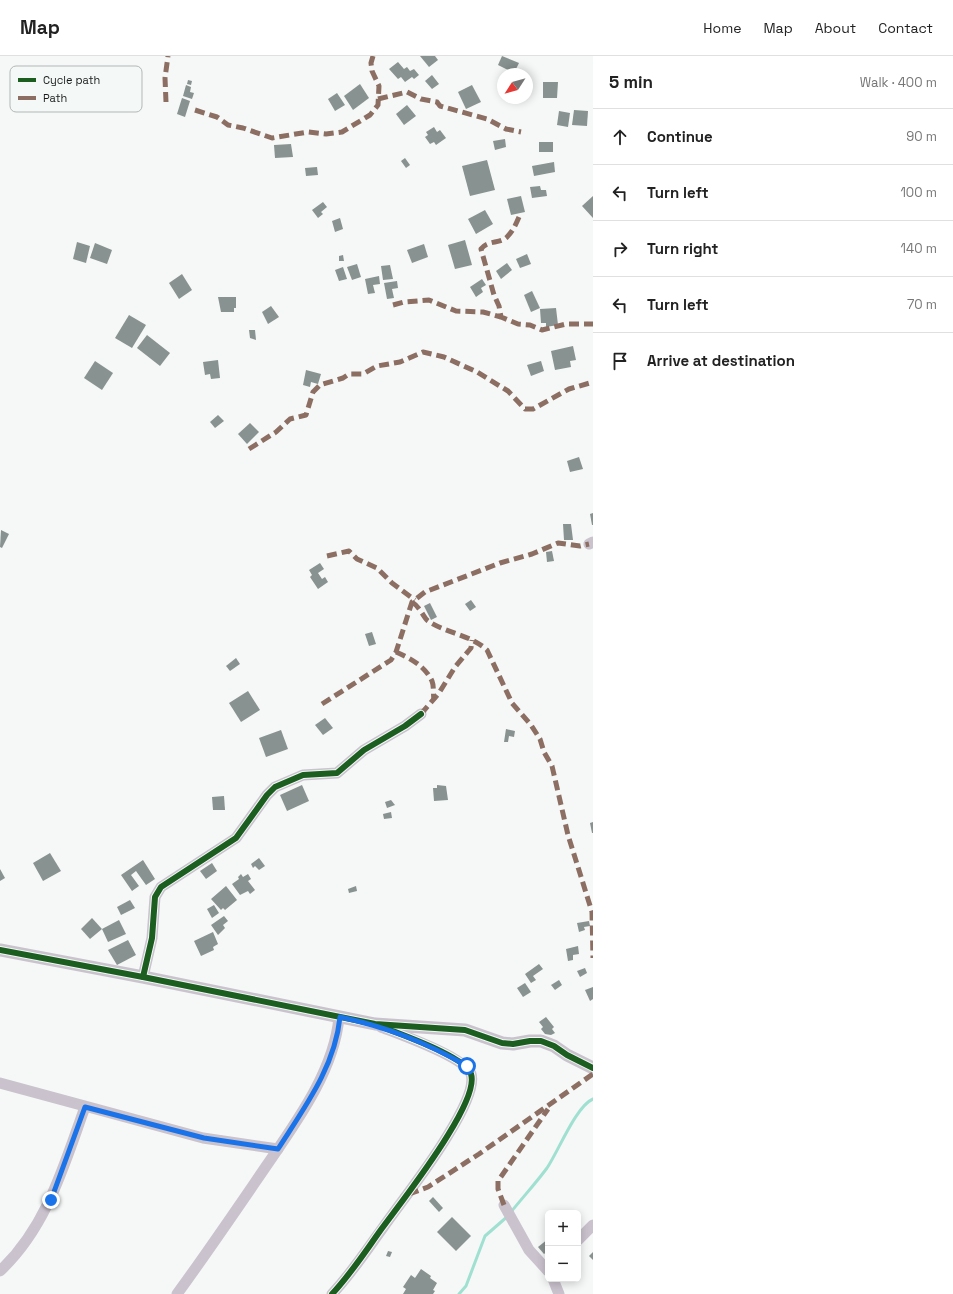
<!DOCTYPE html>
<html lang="en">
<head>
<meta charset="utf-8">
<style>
	body { margin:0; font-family:"Space Grotesk",sans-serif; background:#f2f2f2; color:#222 }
	.controls { position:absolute; right:12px; bottom:12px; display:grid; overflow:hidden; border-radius:6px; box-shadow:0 2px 10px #0003 }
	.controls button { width:36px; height:36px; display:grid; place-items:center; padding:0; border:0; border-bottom:1px solid #e0e0e0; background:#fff; color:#222; font:20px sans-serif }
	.compass { position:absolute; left:497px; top:12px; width:36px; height:36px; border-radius:50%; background:#fff; box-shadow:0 2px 10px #0003; rotate:234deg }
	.stop { position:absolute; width:12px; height:12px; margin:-9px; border:3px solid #1a73e8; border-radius:50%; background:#fff }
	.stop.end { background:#1a73e8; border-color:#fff; box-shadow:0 1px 4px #0008 }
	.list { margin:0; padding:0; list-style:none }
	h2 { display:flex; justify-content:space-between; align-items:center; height:52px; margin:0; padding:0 16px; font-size:17px }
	h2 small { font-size:13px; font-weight:400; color:#767676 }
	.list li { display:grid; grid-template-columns:26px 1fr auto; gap:12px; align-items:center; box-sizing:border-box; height:56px; padding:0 16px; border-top:1px solid #e0e0e0 }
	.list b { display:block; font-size:15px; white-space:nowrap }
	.list em { font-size:13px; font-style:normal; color:#767676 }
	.icon { flex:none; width:22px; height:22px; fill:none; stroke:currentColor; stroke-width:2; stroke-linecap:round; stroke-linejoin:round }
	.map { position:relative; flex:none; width:593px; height:1238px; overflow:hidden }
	header { display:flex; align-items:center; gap:24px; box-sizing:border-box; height:56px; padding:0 20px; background:#fff; border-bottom:1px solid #e0e0e0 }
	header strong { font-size:19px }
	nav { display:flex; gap:22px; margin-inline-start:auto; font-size:14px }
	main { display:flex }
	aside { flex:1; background:#fff }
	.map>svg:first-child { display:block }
</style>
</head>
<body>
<header>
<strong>Map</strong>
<nav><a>Home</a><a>Map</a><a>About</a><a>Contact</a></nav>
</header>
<main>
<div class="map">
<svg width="593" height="1238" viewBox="0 0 593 1238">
	<rect width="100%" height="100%" fill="#f5f8f7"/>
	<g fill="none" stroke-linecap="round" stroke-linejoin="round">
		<g stroke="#a0e0d0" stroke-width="3">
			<path d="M511,1156c12,-15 25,-29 36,-44 11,-16 29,-62 46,-69"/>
			<path d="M459,1238l7,-8 19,-50 23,-20"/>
		</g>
	</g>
	<g fill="#889290">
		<path d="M420,0h15l3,4 -9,7z"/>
		<path d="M502,0l17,7 -5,10 -16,-8z"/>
		<path d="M398,6l6,7 3,-2 3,4 4,-2 5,6 -5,4 -2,-2 -7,5 -4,-5 -3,2 -9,-10z"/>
		<path d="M432,19l7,9 -7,5 -7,-8z"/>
		<path d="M188,24l4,1 -1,4 -4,-1z"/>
		<path d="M543,26h15l-1,16h-14z"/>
		<path d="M360,28l9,14 -16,12 -9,-14z"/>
		<path d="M186,29l5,2 -1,5 4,1 -2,6 -9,-3z"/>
		<path d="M472,29l9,17 -15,7 -8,-17z"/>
		<path d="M337,37l8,12 -10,6 -7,-12z"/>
		<path d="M182,42l8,3 -5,16 -8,-3z"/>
		<path d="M407,49l9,11 -12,9 -8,-11z"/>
		<path d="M574,54l14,1 -1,15 -15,-1z"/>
		<path d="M559,55l11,2 -2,14 -11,-2z"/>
		<path d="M434,71l3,5 3,-2 6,8 -10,7 -2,-3 -4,2 -5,-7 3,-2 -2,-3z"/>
		<path d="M505,83l1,8 -11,3 -2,-9z"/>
		<rect x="539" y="86" width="14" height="10"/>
		<path d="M291,88l2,13 -18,1 -1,-13z"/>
		<path d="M405,102l5,7 -4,3 -5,-7z"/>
		<path d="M487,104l8,30 -25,6 -8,-30z"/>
		<path d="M554,106l1,10 -21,4 -2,-10z"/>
		<path d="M317,111l1,8 -12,1 -1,-8z"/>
		<path d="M540,130l1,4h5l1,6 -15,2 -2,-11z"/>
		<path d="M521,140l4,16 -14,3 -4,-16z"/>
		<path d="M593,140v22l-11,-12z"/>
		<path d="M323,146l4,5 -6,5 2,2 -5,4 -6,-8z"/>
		<path d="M485,154l8,14 -17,10 -8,-15z"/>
		<path d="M340,162l3,11 -8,3 -3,-11z"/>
		<path d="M465,184l7,25 -17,4 -7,-24z"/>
		<path d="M77,186l13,4 -4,17 -13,-4z"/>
		<path d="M95,187l17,7 -5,14 -17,-6z"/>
		<path d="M424,188l4,13 -16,6 -5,-13z"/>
		<path d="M527,198l4,10 -11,4 -4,-9z"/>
		<path d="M343,199l1,6h-5v-5z"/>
		<path d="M507,207l5,7 -11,9 -5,-8z"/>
		<path d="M357,208l4,13 -9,3 -5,-13z"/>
		<path d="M390,209l3,14 -10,1 -2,-14z"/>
		<path d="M343,211l4,12 -8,2 -4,-11z"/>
		<path d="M182,218l10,16 -13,9 -10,-16z"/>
		<path d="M379,220l1,8 -7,1 2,8 -7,1 -3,-15z"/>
		<path d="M482,223l4,6 -5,3 2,4 -7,5 -6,-10z"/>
		<path d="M397,225l1,7 -6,1 2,9 -7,1 -3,-16z"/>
		<path d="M532,235l8,17 -9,4 -7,-17z"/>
		<path d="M218,241h18v11h-2v4h-13z"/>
		<path d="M271,250l8,11 -11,7 -6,-12z"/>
		<path d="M556,252l2,17 -12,2v-4h-5l-1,-14z"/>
		<path d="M129,259l17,10 -14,23 -17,-10z"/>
		<path d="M249,274h6l1,10 -6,-2z"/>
		<path d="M147,279l23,18 -10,13 -23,-18z"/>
		<path d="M573,290l3,14 -6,1 1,6 -16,3 -4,-19z"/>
		<path d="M218,304l2,18 -9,1 -1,-5 -5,1 -2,-13z"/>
		<path d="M95,305l18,12 -11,17 -18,-12z"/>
		<path d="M541,305l3,10 -13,5 -4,-11z"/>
		<path d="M306,314l15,4 -3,10 -7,-2 -1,5 -7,-2z"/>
		<path d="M218,359l6,6 -9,7 -5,-6z"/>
		<path d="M250,367l9,9 -12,12 -9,-10z"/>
		<path d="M579,401l4,12 -13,3 -3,-11z"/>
		<path d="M593,457v12h-1l-2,-11z"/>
		<path d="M563,468h8l2,16h-9z"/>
		<path d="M1,474l8,4 -7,14 -2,-1z"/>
		<path d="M552,495l2,10 -7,1 -1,-10z"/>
		<path d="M320,507l4,6 -6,4 4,6 3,-2 3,5 -10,7 -8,-12 2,-2 -3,-5z"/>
		<path d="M471,544l5,7 -6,4 -5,-7z"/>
		<path d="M430,547l7,14 -6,3 -7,-14z"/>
		<path d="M372,576l4,12 -7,2 -4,-12z"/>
		<path d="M236,602l4,6 -10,7 -4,-5z"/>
		<path d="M248,635l12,19 -19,12 -12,-19z"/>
		<path d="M325,662l8,10 -10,7 -8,-10z"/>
		<path d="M506,673l9,2 -1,6 -5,-1 -1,6h-4z"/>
		<path d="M281,674l7,19 -22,8 -7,-19z"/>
		<path d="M302,729l7,16 -22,10 -7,-16z"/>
		<path d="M437,729l9,1 2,14 -14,1 -1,-13h4z"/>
		<path d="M224,740l1,14h-12l-1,-13z"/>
		<path d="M391,744l4,5 -8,3 -2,-6z"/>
		<path d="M391,756l1,6 -8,1 -1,-5z"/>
		<path d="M593,766v11h-1l-2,-10z"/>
		<path d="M50,797l11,18 -18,10 -10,-18z"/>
		<path d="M259,802l6,8 -6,4 -4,-4 -2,2 -2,-4z"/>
		<path d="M143,804l12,19 -9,6 -10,-14 -5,4 8,11 -7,5 -11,-16z"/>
		<path d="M212,807l5,8 -11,8 -6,-8z"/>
		<path d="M0,813l5,9 -5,3z"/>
		<path d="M241,818l2,3 5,-3 3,5 -3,2 7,9 -5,4 -2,-3 -8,4 -8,-11 7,-5 -1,-2z"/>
		<path d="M226,830l11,14 -12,10 -2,-2 -2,2 -10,-11z"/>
		<path d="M356,830l1,5 -8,2 -1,-4z"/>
		<path d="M130,844l5,8 -14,7 -4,-8z"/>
		<path d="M214,849l5,8 -7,5 -5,-9z"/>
		<path d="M224,860l4,5 -5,4 2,3 -7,7 -7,-10z"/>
		<path d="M92,862l10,11 -12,10 -9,-10z"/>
		<path d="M119,864l7,14 -18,8 -6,-13z"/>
		<path d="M589,865l1,5 -6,1 1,3 -6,2 -2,-9z"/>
		<path d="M213,876l5,12 -5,3 1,3 -13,6 -7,-15z"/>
		<path d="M128,884l8,15 -19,10 -9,-15z"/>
		<path d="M578,890l1,8 -6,1v5l-5,1 -2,-12z"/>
		<path d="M539,908l4,5 -10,7 3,4 -5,3 -6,-9z"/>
		<path d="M585,912l2,5 -7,4 -3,-6z"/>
		<path d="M559,924l3,5 -7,5 -4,-5z"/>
		<path d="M525,927l6,9 -8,5 -6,-9z"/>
		<path d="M593,931v12l-3,2 -5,-11z"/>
		<path d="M546,961l8,10 -2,2 3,4 -4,2 -6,-1 -4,-5 2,-2 -4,-5z"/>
		<path d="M433,1141l10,11 -4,4 -10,-11z"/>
		<path d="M452,1161l19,19 -15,15 -19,-19z"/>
		<path d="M548,1183v12l-4,3 -6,-7z"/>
		<path d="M388,1195l4,1 -2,5 -4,-1z"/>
		<path d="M593,1196v8l-4,-4z"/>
		<path d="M421,1213l10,7 -1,2 7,5 -4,7 2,1 -2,3h-30l3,-5 -3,-2 8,-12 4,3z"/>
	</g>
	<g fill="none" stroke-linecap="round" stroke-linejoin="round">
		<g stroke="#cac2cd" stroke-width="11">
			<path d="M589,488l4,-2"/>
			<path d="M143,921l9,-39 3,-41 6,-10 75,-49 31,-43 8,-8 28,-12 34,-2 27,-23 41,-24 16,-12"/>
			<path d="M0,1027l203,55 75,11"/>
			<path d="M504,1149l25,45 19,21"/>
			<path d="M578,1184l15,-15"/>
			<path d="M0,1215c47,-44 64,-106 85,-164"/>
			<path d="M553,1223l6,15"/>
			<path d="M177,1238c27,-37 53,-75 79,-113 32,-48 78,-105 83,-164"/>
			<path d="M332,1238c19,-20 34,-43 50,-65 22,-31 47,-62 66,-94 8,-13 28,-46 23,-61 -6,-17 -72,-40 -90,-47"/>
		</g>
		<path stroke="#cac2cd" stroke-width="13" d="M0,894l143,27 232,47 90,6 37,13 11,1 17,-3h11l13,5 13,9 26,13"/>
		<g stroke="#8d6e63" stroke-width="5" stroke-dasharray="10 5" stroke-linecap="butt">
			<path d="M378,43l29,-7 14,7 16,3 3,4 47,13 19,10 15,3"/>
			<path d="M166,46l-1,-24 3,-22"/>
			<path d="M195,54l22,7 11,8 15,3 29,10 36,-6 18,2 16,-2 28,-17 8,-10 1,-19 -7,-15 -1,-8 2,-7"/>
			<path d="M519,161c-3,7 -6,14 -12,20 -7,7 -20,3 -26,12l13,46 5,11 2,11 17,7 12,1 12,5 24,-6h27"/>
			<path d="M393,249l11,-3 25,-2 27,11 27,1 18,5"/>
			<path d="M249,393l27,-17 14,-13 16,-4 7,-23 7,-7 23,-7 6,-4h14l14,-8 23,-4 23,-10 21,5 33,15 31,19 17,18h8l36,-20 24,-7"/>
			<path d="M327,500l22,-5 8,8 20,9 15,15 23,17"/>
			<path d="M412,546c8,5 12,16 16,19 18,12 43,14 59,29l25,53 19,22 9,14 4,13 8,14 16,69 24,77 1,46"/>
			<path d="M396,596c14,6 29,14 36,29 2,5 1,13 2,19"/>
			<path d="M322,648l69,-44 5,-8 16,-50 13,-10 75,-29 32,-9 26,-11 22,3 9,-2"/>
			<path d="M421,658l18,-21 16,-26 16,-19 1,-8"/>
			<path d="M409,1138l19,-7 51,-33 114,-80"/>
			<path d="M504,1149l-6,-16v-8l50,-72"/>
		</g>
		<defs>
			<g id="cycleway">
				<path d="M0,894l143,27 232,47 90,6 37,13 11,1 17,-3h11l13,5 13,9 26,13"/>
				<path d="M143,921l9,-39 3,-41 6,-10 75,-49 31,-43 8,-8 28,-12 34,-2 27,-23 41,-24 16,-12"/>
				<path d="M332,1238c18,-19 33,-42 48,-63 23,-31 48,-63 68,-96 8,-13 28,-46 23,-61 -5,-17 -69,-39 -86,-46"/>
			</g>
		</defs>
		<use href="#cycleway" stroke="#f4f9f8" stroke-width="8"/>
		<use href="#cycleway" stroke="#1b5e20" stroke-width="6"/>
	</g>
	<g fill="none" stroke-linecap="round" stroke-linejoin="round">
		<path stroke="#1a73e8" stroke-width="5" d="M51,1144l34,-93 119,31 74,11c26,-41 57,-82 62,-132 47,10 85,25 127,49"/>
	</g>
	<rect x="10" y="10" width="132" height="46" rx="6" fill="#f4f9f8" stroke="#b3b7b6" stroke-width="1"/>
	<rect x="18" y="22" width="18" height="4" fill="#1b5e20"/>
	<rect x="18" y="40" width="18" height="4" fill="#8d6e63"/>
	<g font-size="11" fill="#1a1c1b">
		<text x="43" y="28">Cycle path</text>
		<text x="43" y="46">Path</text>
	</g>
</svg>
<div class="controls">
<button>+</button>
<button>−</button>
</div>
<svg class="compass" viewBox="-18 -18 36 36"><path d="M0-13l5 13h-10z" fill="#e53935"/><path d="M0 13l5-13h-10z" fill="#767676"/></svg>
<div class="stop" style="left:467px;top:1010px"></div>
<div class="stop end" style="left:51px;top:1144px"></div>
</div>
<aside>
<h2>5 min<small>Walk · 400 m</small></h2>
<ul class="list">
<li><svg class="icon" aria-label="ahead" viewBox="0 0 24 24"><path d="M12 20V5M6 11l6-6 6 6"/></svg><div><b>Continue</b></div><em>90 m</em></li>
<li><svg class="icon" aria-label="left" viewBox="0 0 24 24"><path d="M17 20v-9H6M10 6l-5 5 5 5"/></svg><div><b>Turn left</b></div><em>100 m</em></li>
<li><svg class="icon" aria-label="right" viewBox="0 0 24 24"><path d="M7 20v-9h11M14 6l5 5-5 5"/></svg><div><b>Turn right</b></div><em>140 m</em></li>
<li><svg class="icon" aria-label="left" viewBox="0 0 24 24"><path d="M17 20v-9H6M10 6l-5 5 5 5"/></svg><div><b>Turn left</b></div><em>70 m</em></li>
<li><svg class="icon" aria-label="arrive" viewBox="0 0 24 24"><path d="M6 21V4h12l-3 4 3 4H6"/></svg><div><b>Arrive at destination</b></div></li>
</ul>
</aside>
</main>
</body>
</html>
